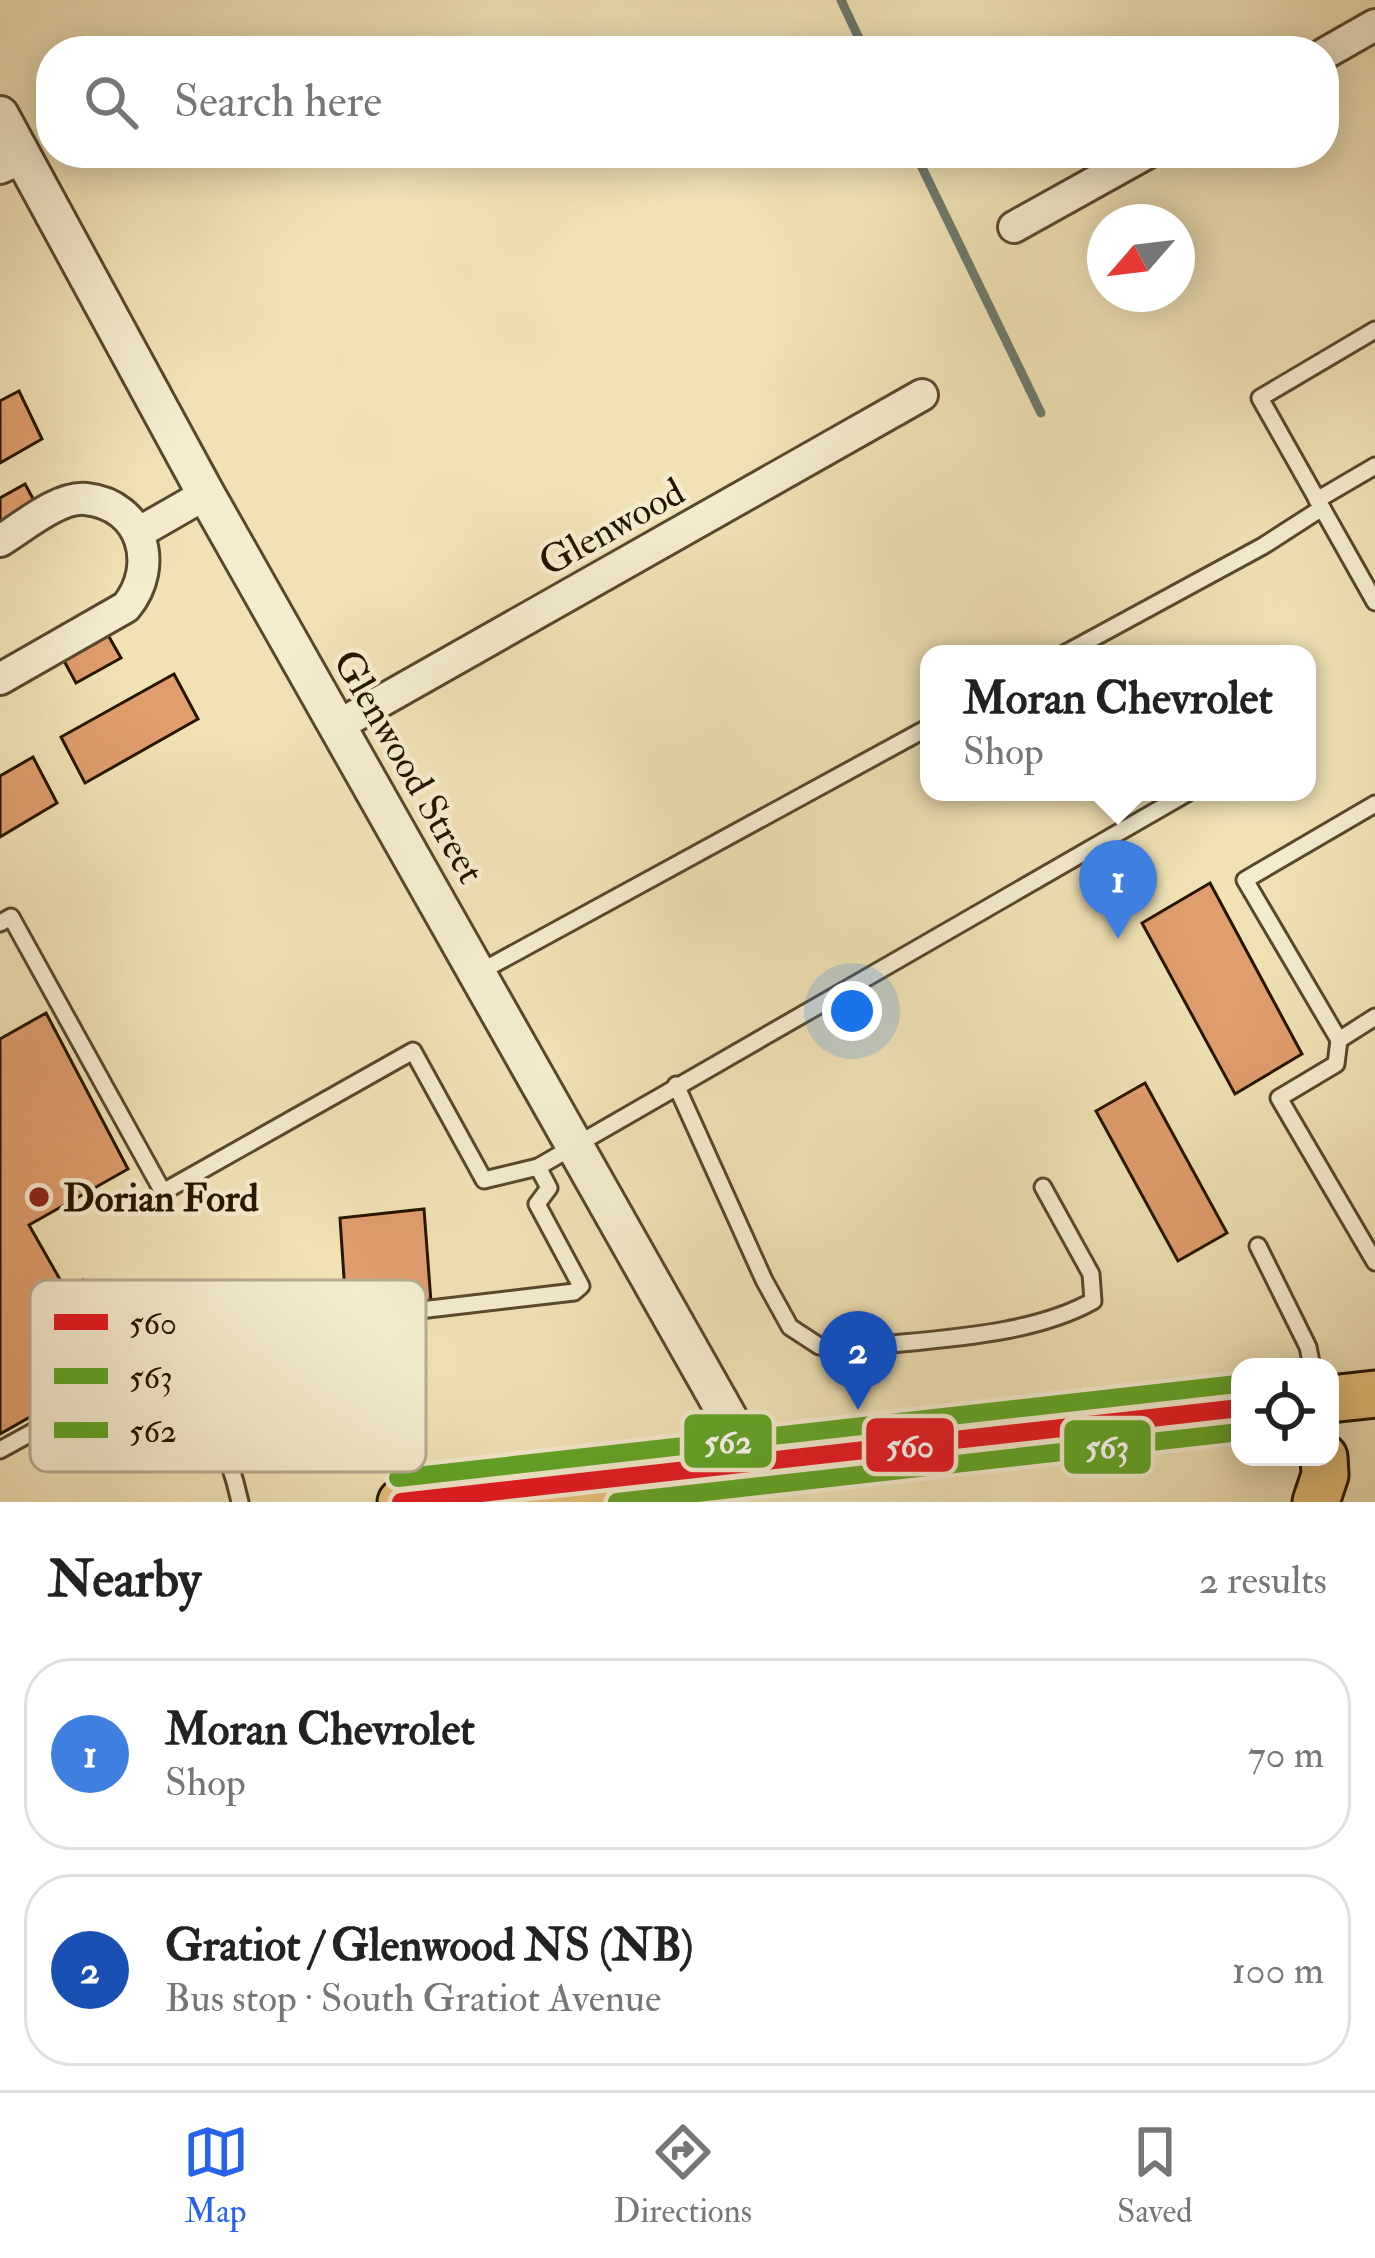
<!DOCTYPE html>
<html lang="en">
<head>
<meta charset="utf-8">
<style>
	body { margin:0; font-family:"IM FELL Double Pica",serif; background:#f2f2f2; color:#222 }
	.controls { position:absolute; right:36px; bottom:36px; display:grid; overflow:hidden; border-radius:24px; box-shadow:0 6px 30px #0003 }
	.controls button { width:108px; height:108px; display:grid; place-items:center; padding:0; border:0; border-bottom:3px solid #e0e0e0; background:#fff; color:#222; font:60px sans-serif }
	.compass { position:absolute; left:1087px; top:204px; width:108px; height:108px; border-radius:50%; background:#fff; box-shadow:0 6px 30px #0003; rotate:242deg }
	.you { position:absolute; left:852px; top:1011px; width:42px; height:42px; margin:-30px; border:9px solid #fff; border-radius:50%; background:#1a73e8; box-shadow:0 0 0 18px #1a73e833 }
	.badge { display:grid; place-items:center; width:78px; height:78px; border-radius:50%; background:#2563eb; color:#fff; font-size:39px; font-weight:700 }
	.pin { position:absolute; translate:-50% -99px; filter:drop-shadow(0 3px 6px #0008) }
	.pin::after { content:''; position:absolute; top:63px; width:42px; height:36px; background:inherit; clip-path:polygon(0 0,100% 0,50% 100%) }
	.popup { position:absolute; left:920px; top:645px; width:396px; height:156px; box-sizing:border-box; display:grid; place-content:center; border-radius:24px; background:#fff; filter:drop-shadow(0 3px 9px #0005); font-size:39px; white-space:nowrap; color:#767676 }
	.popup b { font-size:45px; color:#222 }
	.popup::after { content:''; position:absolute; left:50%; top:100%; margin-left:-24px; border:24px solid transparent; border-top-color:#fff }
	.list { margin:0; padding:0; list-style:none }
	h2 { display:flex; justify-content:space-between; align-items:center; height:156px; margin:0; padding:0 48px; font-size:51px }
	h2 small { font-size:39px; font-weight:400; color:#767676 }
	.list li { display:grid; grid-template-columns:78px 1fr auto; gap:36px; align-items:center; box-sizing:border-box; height:192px; margin:0 24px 24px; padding:0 24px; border:3px solid #e0e0e0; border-radius:48px }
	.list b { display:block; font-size:45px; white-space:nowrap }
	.list p { margin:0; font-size:39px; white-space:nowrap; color:#767676 }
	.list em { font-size:39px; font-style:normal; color:#767676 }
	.icon { flex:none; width:66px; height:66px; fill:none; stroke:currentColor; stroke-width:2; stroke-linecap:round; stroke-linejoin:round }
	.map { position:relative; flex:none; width:1375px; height:1502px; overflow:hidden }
	.search { position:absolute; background:#fff; box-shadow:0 6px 30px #0003; left:36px; right:36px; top:36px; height:132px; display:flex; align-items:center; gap:30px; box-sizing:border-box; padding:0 42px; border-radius:48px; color:#767676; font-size:45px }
	.sheet { height:588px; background:#fff }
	nav { display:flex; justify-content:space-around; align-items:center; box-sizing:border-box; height:168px; border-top:3px solid #e0e0e0; background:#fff; font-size:33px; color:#767676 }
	nav a { display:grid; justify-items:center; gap:6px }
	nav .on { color:#2563eb }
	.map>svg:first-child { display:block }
</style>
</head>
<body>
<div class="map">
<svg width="1375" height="1502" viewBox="0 0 1375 1502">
	<rect width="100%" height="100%" fill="#f0e2b5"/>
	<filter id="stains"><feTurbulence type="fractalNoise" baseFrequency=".00167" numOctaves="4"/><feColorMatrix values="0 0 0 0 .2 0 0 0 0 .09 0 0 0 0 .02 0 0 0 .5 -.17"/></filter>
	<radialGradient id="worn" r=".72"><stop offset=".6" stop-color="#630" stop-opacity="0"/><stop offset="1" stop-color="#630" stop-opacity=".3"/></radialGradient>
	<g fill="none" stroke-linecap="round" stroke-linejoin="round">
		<g stroke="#6d796d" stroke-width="9">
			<path d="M841,0l24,51"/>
			<path d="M915,153l126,260"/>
		</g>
	</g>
	<g fill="#e09d6d" stroke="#251500" stroke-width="3">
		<path d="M19,391l23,48 -42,24v-62z"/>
		<path d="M25,484l12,22 -37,22v-30z"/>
		<path d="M108,635l13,23 -45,25 -13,-24z"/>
		<path d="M174,674l24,45 -113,64 -24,-46z"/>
		<path d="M33,757l24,46 -57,34v-61z"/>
		<path d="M1210,883l92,171 -67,40 -93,-171z"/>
		<path d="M46,1013l82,156 -99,56 37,65 17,-10 44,82 -127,72v-395z"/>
		<path d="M1145,1083l82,150 -49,28 -82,-150z"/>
		<path d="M424,1209l7,93 -85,6 -6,-90z"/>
	</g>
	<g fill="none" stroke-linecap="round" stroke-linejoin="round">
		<defs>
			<g id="service">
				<path d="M1375,330l-115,68 115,204"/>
				<path d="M1317,500l58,-34"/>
				<path d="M1064,654l199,-108 59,-38"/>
				<path d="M1375,804l-130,76 94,160 -3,24 -57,34 96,164"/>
				<path d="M0,923l11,-6 152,275 250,-141 71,129 54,-13"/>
				<path d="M478,973l451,-246"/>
				<path d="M1339,1040l36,-23"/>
				<path d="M676,1085l88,195 26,47 29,19 26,3c77,-10 180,-10 248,-48l-2,-27 -48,-87"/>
				<path d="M1258,1246l50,101 4,20"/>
				<path d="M175,1354l41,-20 358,-42 7,-6 -44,-82 12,-16 -11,-21 651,-375"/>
				<path d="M0,1450l175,-96c29,49 53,92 65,148"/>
			</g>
			<g id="minor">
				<path d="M1324,54l51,-29"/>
				<path d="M0,168l23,-10"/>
				<path d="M1014,227l133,-74"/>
				<path d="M138,533l68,-39"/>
				<path d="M0,541c23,-14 59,-45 86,-42 57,6 74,67 40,108l-126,72"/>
				<path d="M339,725l583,-330"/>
			</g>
			<path id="tertiary" d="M0,115l206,379 522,923 14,44"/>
			<g id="primary">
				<path d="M1330,1399l45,-5"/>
				<path d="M401,1502l839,-94"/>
				<path d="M1316,1502l9,-27 -1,-18"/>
			</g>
		</defs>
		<use href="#service" stroke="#58482d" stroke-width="21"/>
		<use href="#minor" stroke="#58482d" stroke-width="36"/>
		<use href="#tertiary" stroke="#58482d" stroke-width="42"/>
		<use href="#primary" stroke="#251500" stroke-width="51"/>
		<use href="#service" stroke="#f5eccf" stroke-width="15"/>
		<use href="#minor" stroke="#f5eccf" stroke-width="30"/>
		<use href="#tertiary" stroke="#f5eccf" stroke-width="36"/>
		<use href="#primary" stroke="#e8c17a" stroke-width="45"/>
		<defs>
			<path id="bus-1" d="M401,1502l839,-94"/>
			<path id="bus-2" d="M617,1502l623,-70"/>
			<path id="bus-3" d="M398,1478l839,-94"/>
		</defs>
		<use href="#bus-1" stroke="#f5eccf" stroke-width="27"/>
		<use href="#bus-2" stroke="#f5eccf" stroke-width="27"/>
		<use href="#bus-3" stroke="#f5eccf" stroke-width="27"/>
		<use href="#bus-1" stroke="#e51a23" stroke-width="18"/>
		<use href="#bus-2" stroke="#62a627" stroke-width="18"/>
		<use href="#bus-3" stroke="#62a627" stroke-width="18"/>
	</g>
	<circle fill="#8f2418" stroke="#f5eccf" stroke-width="4.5" cx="39" cy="1197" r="12"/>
	<g text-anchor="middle" stroke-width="9" stroke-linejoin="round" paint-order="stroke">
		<g font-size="39" fill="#251500" stroke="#f5eccf">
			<text transform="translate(611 526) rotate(-29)" y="14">Glenwood</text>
			<text transform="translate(410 766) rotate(60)" y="14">Glenwood Street</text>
		</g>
		<g font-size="39" font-weight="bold" fill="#251500" stroke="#f5eccf" text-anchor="start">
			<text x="63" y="1211">Dorian Ford</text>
		</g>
	</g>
	<rect x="30" y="1280" width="396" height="192" rx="18" fill="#f5eccf" stroke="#b7ac91" stroke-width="3"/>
	<rect x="54" y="1314" width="54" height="16" fill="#e51a23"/>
	<rect x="54" y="1368" width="54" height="16" fill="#62a627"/>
	<rect x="54" y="1422" width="54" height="16" fill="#62a627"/>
	<g font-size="33" fill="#251500">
		<text x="129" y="1334">560</text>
		<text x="129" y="1388">563</text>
		<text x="129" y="1442">562</text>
	</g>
	<g stroke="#f5eccf" stroke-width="4.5">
		<rect x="682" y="1412" width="92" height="58" rx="12" fill="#62a627"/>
		<rect x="864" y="1416" width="92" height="58" rx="12" fill="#e51a23"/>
		<rect x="1062" y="1418" width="91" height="58" rx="12" fill="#62a627"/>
	</g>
	<g font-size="33" text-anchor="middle" font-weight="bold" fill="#fff">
		<text x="728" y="1453">562</text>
		<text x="910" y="1457">560</text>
		<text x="1107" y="1458">563</text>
	</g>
	<rect width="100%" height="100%" filter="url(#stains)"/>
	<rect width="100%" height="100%" fill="url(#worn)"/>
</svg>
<div class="controls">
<button><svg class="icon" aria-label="locate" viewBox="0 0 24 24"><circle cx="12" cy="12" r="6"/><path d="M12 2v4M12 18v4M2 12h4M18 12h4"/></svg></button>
</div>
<svg class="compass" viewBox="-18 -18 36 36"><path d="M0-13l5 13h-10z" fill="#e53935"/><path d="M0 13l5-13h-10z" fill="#767676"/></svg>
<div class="you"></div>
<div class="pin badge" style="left:1118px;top:939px;background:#3f7fe0">1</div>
<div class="popup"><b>Moran Chevrolet</b>Shop</div>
<div class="pin badge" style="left:858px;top:1410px;background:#1a4fb4">2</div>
<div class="search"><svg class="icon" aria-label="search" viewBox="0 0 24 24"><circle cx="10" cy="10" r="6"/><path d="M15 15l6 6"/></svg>Search here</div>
</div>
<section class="sheet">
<h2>Nearby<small>2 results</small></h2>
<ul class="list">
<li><span class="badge" style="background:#3f7fe0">1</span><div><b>Moran Chevrolet</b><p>Shop</p></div><em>70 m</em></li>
<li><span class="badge" style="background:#1a4fb4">2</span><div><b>Gratiot / Glenwood NS (NB)</b><p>Bus stop · South Gratiot Avenue</p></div><em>100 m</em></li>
</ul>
</section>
<nav>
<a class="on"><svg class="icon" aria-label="map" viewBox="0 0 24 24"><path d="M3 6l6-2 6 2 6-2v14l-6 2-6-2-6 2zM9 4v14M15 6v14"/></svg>Map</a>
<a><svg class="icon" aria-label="directions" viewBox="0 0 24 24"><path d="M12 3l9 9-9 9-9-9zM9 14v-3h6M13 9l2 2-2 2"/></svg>Directions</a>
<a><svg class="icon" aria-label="saved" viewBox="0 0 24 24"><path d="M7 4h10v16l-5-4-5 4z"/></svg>Saved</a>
</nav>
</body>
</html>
